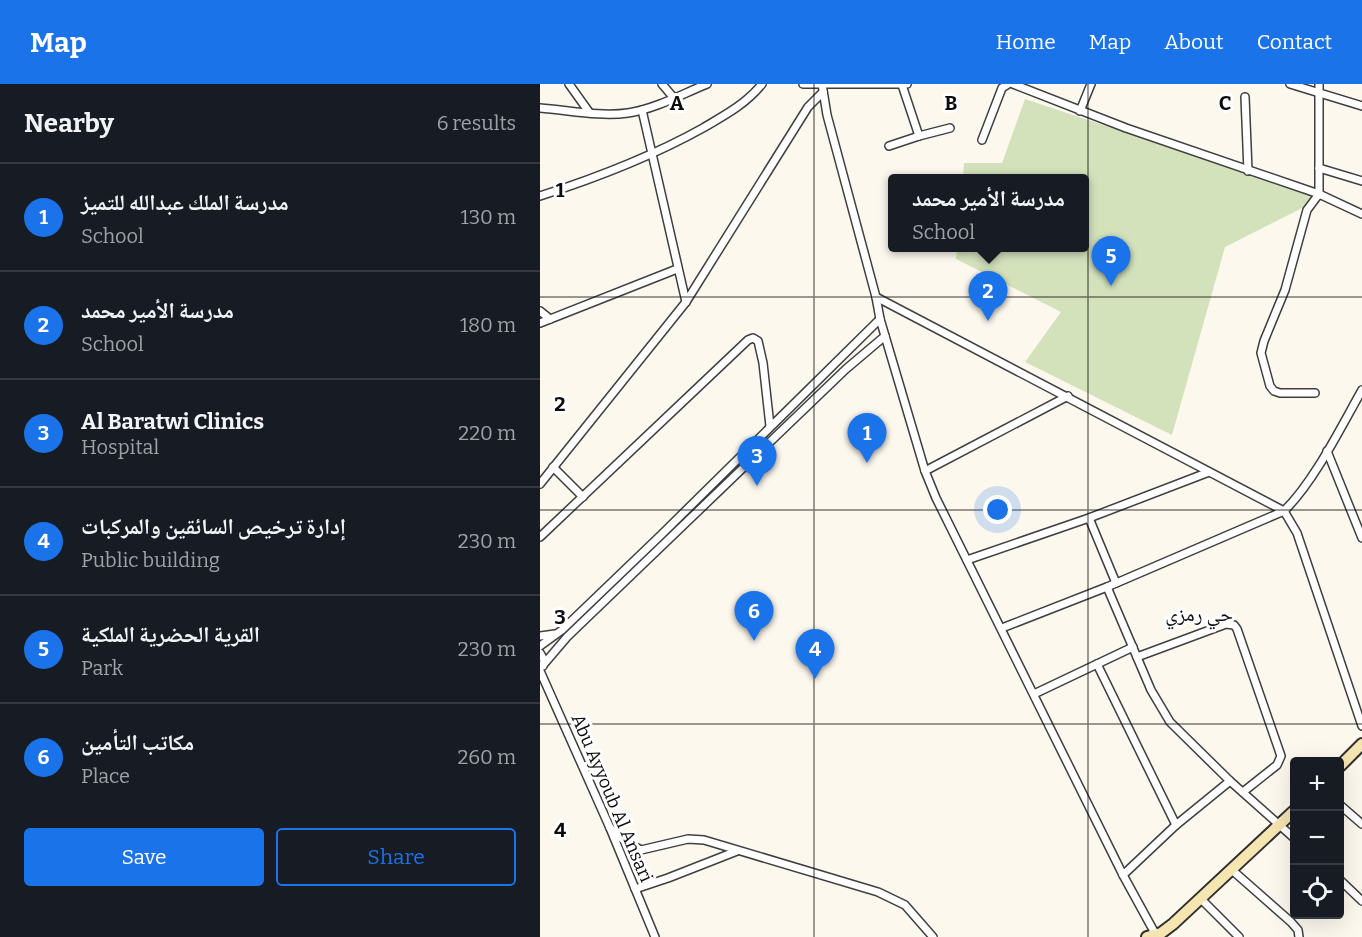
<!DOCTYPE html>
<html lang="en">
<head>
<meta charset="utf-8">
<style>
	body { margin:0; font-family:Bitter,"Noto Naskh Arabic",serif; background:#242831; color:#f1f3f6 }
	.controls { position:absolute; right:18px; bottom:18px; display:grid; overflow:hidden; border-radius:6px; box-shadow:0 6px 24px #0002 }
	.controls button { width:54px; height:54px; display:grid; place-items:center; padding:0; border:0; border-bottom:2px solid #363941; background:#171b24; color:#f1f3f6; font:30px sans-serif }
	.you { position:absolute; left:458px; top:426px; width:21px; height:21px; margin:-15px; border:4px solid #fff; border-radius:50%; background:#1a73e8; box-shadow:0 0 0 9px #1a73e833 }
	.badge { display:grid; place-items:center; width:39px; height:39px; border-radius:50%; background:#1a73e8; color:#fff; font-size:20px; font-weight:700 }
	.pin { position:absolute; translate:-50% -50px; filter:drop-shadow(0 2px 3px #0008) }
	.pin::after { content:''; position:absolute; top:32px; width:21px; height:18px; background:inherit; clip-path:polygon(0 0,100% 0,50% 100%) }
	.popup { position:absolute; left:348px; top:90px; width:201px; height:78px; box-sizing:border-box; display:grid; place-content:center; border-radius:6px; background:#171b24; filter:drop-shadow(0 2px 4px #0005); font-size:20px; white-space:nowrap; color:#9ea1a6 }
	.popup b { font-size:22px; color:#f1f3f6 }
	.popup::after { content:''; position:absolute; left:50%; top:100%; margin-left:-12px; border:12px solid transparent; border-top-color:#171b24 }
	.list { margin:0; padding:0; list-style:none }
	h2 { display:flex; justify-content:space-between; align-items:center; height:78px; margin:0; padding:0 24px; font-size:26px }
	h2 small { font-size:20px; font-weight:400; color:#9ea1a6 }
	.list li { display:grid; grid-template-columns:39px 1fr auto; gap:18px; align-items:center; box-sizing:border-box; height:108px; padding:0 24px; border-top:2px solid #363941 }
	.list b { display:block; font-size:22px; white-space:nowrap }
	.list p { margin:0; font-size:20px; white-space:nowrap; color:#9ea1a6 }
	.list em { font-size:20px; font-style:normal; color:#9ea1a6 }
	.actions { display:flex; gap:12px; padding:18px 24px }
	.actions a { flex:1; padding:14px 0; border:2px solid #1a73e8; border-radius:6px; text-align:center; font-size:21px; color:#1a73e8 }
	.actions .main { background:#1a73e8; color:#fff }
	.icon { flex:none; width:33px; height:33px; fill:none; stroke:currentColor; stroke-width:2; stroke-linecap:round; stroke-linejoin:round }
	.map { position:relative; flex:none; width:822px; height:853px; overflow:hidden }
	header { display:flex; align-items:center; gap:36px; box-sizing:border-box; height:84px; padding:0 30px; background:#1a73e8; color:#fff }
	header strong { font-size:28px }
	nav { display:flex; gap:33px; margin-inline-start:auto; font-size:21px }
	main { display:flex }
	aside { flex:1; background:#171b24 }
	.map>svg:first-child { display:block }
</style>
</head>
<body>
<header>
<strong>Map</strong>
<nav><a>Home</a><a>Map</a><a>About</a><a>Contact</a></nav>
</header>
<main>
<aside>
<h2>Nearby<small>6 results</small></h2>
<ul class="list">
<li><span class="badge">1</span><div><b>مدرسة الملك عبدالله للتميز</b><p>School</p></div><em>130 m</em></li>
<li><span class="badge">2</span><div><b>مدرسة الأمير محمد</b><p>School</p></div><em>180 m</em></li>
<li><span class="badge">3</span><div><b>Al Baratwi Clinics</b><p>Hospital</p></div><em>220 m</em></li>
<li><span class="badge">4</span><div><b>إدارة ترخيص السائقين والمركبات</b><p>Public building</p></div><em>230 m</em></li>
<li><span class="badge">5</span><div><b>القرية الحضرية الملكية</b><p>Park</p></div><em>230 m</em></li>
<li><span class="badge">6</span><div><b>مكاتب التأمين</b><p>Place</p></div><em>260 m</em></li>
</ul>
<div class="actions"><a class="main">Save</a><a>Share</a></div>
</aside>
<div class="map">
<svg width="822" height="853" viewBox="0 0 822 853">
	<rect width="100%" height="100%" fill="#fdf8ee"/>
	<path fill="#d4e2bc" d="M485,15l297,99 -97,49 -53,188 -147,-73 36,-50 -105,-53 1,-11h127v-70h-121l1,-15h38z"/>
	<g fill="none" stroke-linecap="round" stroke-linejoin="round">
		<defs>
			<g id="street">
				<path d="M29,0l20,28"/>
				<path d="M122,0l11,13"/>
				<path d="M263,0h104"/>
				<path d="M282,0l5,31 49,182 4,22 45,152 11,27 187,377 34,62"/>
				<path d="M473,0l113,44 193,66 43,20"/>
				<path d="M750,0l72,22"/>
				<path d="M362,1l17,51"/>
				<path d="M705,13l3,74"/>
				<path d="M0,24c28,2 60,9 88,5 27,-4 54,-19 79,-29"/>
				<path d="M102,26l44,192"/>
				<path d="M540,27l11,-27"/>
				<path d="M442,56l20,-52 6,-4"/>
				<path d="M349,62l30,-10 31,-8"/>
				<path d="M779,84l43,13"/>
				<path d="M0,112c56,-18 111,-39 163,-68 22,-13 43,-24 59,-44"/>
				<path d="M336,213l408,214c30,-29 57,-84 78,-121"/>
				<path d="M0,227l10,8"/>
				<path d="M0,239l137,-54"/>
				<path d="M775,309h-35l-6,-2 -4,-5 -9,-33 3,-12 21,-51 22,-80 12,-16v-110"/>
				<path d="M787,367l35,87"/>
				<path d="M13,383l30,30"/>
				<path d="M385,387l143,-75"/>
				<path d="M0,400l146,-182 122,-195 15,-15"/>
				<path d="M549,434l27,65"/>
				<path d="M0,453l208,-197 5,-2 5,3 5,22 7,63"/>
				<path d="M427,476l122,-42 120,-46"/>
				<path d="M567,503l44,103 19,32 60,59 64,57"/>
				<path d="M462,544l105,-41 177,-76 13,22 65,193"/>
				<path d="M0,552l15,-2"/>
				<path d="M0,562l22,-16 99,-95 219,-216"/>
				<path d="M0,569l4,7 -1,6"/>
				<path d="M597,573l89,-33 8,1 3,4 44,127 -4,9 -34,27"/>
				<path d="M4,580l23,-27 279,-268 39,-33"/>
				<path d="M557,580l79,161"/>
				<path d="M0,587l70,157 45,109"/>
				<path d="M494,610l99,-47"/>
				<path d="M800,721l22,19"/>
				<path d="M70,744l16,14 15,8 47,-11 16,1 174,52 27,13 28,32"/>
				<path d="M692,786l59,52 7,8 1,7"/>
				<path d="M583,791l53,-50 54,-44"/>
				<path d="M800,796l22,21"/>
				<path d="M95,805l33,-11 69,-27"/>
				<path d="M661,815l38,38"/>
			</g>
			<g id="secondary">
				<path d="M800,682l22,-22"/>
				<path d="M607,853l14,-4 12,-9 121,-113"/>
			</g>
		</defs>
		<use href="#street" stroke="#3f3f3f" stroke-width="10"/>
		<use href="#secondary" stroke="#2e2e2e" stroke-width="14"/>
		<use href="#street" stroke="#fff" stroke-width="7"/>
		<use href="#secondary" stroke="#f4e5b1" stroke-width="10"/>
	</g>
	<path fill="none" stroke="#0c0c0c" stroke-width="1.5" stroke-opacity="0.55" d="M274,0v853M548,0v853M0,213h822M0,426h822M0,640h822"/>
	<g text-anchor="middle" stroke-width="6" stroke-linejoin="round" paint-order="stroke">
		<g font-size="18" fill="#0c0c0c" stroke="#fff">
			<text transform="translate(72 714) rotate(67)" y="6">Abu Ayyoub Al Ansari</text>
		</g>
		<g font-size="20" fill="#0c0c0c" stroke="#fff">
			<text x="659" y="537">حي رمزي</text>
		</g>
	</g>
	<g font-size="20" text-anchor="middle" font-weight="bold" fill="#0c0c0c" stroke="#fff" stroke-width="6" stroke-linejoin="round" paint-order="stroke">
		<text x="137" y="26">A</text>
		<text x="411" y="26">B</text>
		<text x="685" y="26">C</text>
		<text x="20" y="113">1</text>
		<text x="20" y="327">2</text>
		<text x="20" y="540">3</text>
		<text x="20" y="753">4</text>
	</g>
</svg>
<div class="controls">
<button>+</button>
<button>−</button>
<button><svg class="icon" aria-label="locate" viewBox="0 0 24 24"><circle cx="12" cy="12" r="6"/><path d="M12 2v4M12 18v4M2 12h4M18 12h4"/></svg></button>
</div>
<div class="you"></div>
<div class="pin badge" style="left:327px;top:379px">1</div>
<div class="pin badge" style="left:448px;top:237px">2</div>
<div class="popup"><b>مدرسة الأمير محمد</b>School</div>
<div class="pin badge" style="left:217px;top:402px">3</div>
<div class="pin badge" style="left:275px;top:595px">4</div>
<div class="pin badge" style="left:571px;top:202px">5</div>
<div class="pin badge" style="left:214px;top:557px">6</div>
</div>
</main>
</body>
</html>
